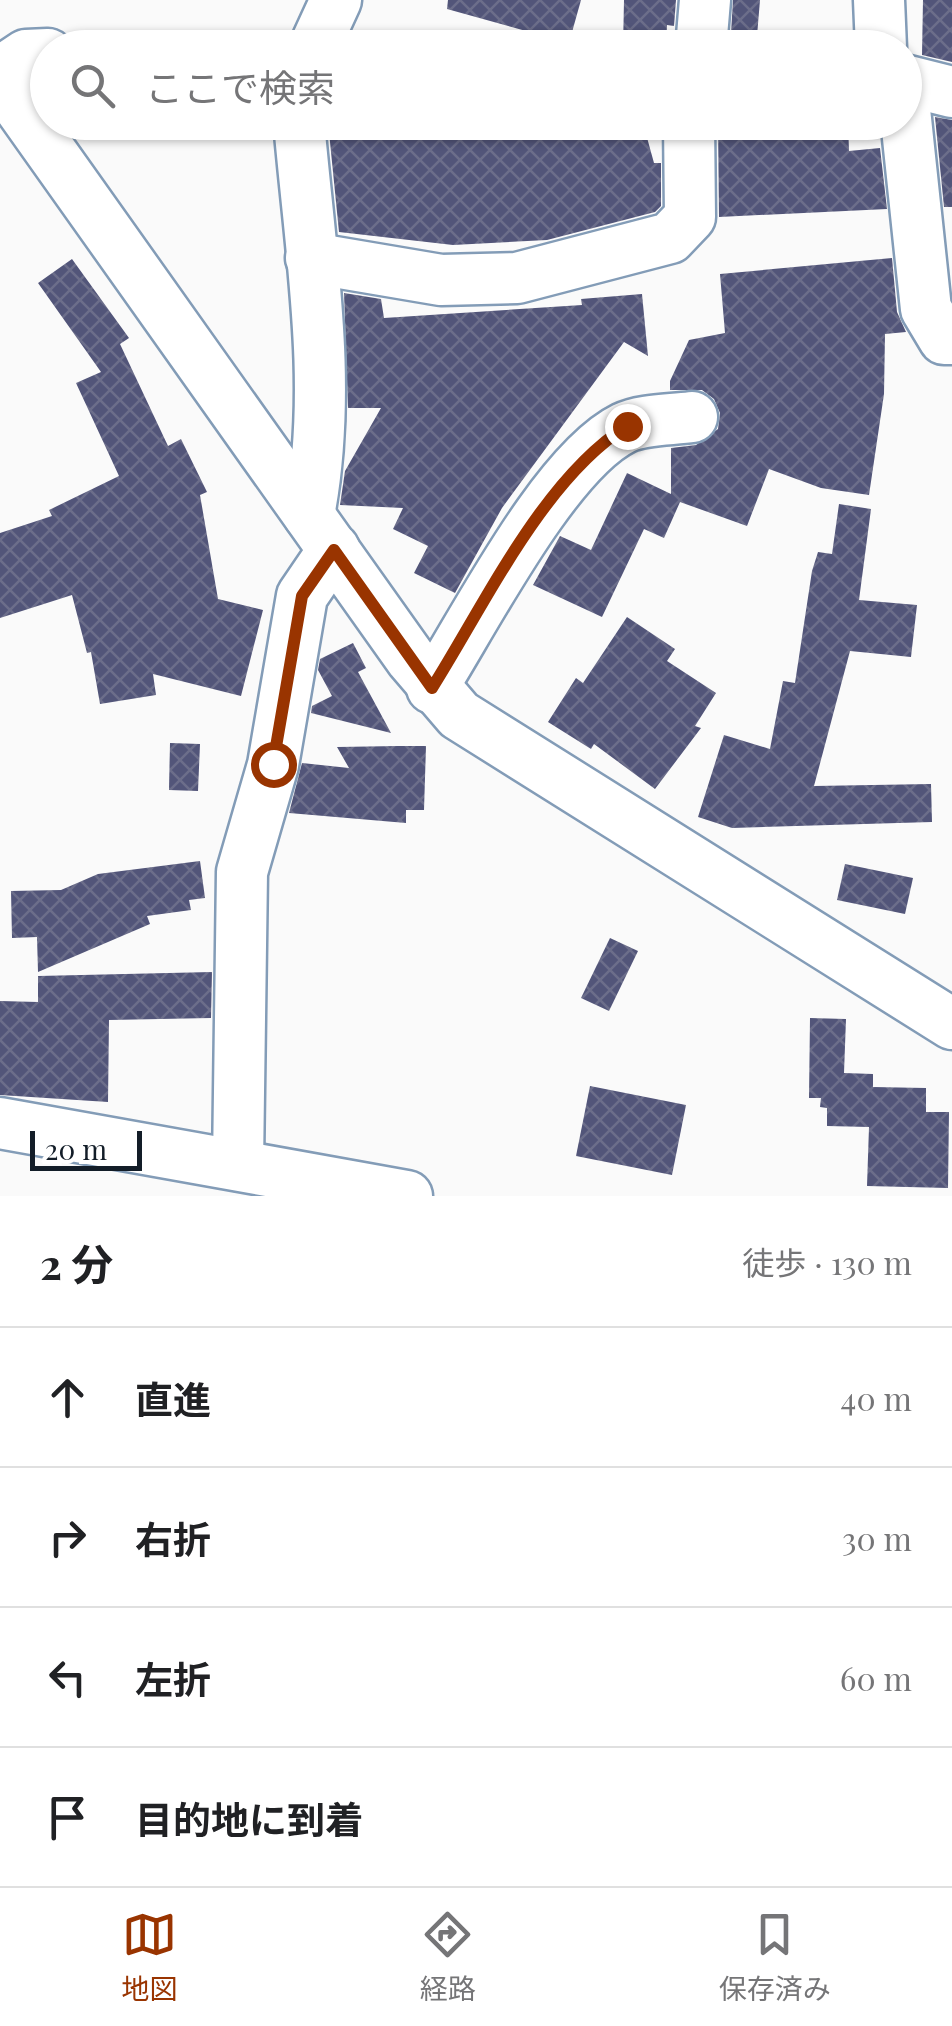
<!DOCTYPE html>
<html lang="ja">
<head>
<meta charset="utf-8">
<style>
	body { margin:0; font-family:"Playfair Display","Noto Sans JP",serif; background:#f6f6f6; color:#202124 }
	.scale { position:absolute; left:30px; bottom:25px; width:112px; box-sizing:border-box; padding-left:10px; border:5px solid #131d28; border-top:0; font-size:28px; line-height:35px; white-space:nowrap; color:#131d28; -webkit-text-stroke:8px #fff; paint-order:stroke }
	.stop { position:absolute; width:30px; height:30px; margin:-22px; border:8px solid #993400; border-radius:50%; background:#fff }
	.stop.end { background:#993400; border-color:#fff; box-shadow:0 2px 10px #0008 }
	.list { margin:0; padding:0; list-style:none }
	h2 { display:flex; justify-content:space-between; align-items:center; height:130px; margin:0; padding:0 40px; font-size:42px }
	h2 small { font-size:32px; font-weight:400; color:#757577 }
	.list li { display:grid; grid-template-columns:65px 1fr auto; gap:30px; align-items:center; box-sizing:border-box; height:140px; padding:0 40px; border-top:2px solid #e0e0e0 }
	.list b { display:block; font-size:38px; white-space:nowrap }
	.list em { font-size:32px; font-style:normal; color:#757577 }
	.icon { flex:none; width:55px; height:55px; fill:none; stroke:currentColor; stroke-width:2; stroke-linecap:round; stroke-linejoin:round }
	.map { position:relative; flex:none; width:952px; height:1196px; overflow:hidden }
	.search { position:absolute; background:#fff; box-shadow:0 2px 8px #0004; left:30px; right:30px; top:30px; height:110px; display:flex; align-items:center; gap:25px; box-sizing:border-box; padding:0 35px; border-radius:55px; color:#757577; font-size:38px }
	.sheet { height:690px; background:#fff }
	nav { display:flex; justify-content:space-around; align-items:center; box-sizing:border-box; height:140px; border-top:2px solid #e0e0e0; background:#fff; font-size:28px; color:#757577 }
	nav a { display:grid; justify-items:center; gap:5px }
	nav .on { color:#993400 }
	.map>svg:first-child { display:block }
</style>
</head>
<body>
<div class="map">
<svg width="952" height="1196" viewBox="0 0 952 1196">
	<defs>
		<pattern id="building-cross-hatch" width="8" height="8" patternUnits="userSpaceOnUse" patternTransform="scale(2.5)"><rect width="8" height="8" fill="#525579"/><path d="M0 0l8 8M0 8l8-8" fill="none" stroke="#6c6e8a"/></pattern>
	</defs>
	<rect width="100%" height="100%" fill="#fafafa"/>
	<g fill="url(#building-cross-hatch)">
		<path d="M448,0h133l-12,43 -122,-34z"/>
		<path d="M624,0h52l-2,26 -7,-1 -1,23h-43z"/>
		<path d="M733,0h27l-3,36 -26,-3z"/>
		<path d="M923,0h29v62l-30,-7z"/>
		<path d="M935,117l17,3v87h-8z"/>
		<path d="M328,122l315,1 11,40h7v43l-6,6 -108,28 -94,5 -114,-13z"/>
		<path d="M718,122h130l1,29 31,-3 7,61 -168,8z"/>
		<path d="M892,258l5,54 9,20 -21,2 -1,60 -15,101 -48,-7 -52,-19 -22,57 -67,-24 -16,36 -20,-9 -42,88 -69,-32 27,-49 31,14 36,-77 44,21v-46l25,-3 22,-16 2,-16 -6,-14 -12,-9h-32v-9l19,-41 36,-7 -5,-59z"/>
		<path d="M72,259l57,79 -9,6 48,102 13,-7 26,53 -7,3 18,104 45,11 -22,86 -88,-22 3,21 -56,9 -9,-52 -4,1 -15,-58 -72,23v-85l52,-17 -3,-6 70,-34 -43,-93 25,-11 -63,-89z"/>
		<path d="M344,293l37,6 3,19 198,-13 -1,-6 61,-5 6,62 -24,-14 -122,166 -47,85 -41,-20 14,-27 -35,-17 10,-21 -63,-3 5,-34 36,-63h-33z"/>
		<path d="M839,504l32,5 -12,91 58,5 -6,52 -61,-6 -36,135 117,-2 1,38 -200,6 -34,-11 26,-82 46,14 13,-68 12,2 17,-112 6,-19 14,2z"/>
		<path d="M627,617l48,32 -8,12 49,32 -21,33 6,2 -46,61 -61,-45 -3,5 -43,-27 28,-44 7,5z"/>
		<path d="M353,643l13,25 -8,4 33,61 -80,-20 1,-7 20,-10 -14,-26 2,-11z"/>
		<path d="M170,743l30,1 -2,47 -29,-1z"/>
		<path d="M398,746h28l-2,64h-18v13l-117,-10 13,-50 47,5 -12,-21z"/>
		<path d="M200,861l5,37 -16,2 2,10 -44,6 3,8 -112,48 -1,-35 -25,1 -1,-47 50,-1 37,-16z"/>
		<path d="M845,864l68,14 -8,36 -68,-14z"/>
		<path d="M610,938l28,13 -29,60 -28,-13z"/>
		<path d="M212,972l-1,46 -102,2 -1,82 -108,-7v-94l38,1v-26z"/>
		<path d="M810,1018l36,1 -2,54 29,1v13l53,1v24h23l-1,76 -81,-2 2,-59 -42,-1v-18l-7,-1 1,-9h-12z"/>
		<path d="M590,1086l96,19 -14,70 -96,-19z"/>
	</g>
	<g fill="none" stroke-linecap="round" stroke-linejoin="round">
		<defs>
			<g id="minor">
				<path d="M879,0l2,48"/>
				<path d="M314,48l22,-48"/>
				<path d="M701,48l4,-48"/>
				<path d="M0,72l26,-17 22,-1"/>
				<path d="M0,80l411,579 48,56 493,309"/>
				<path d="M904,80l48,12"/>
				<path d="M904,100l22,209 18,30h8"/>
				<path d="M299,122c11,130 35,264 10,393"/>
				<path d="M311,258l130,22 76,-2 153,-40 20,-21 -1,-95"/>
				<path d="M432,688c43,-68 123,-226 192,-260 18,-9 47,-8 68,-11"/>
				<path d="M0,1123l407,73"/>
				<path d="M238,1165l4,-293 31,-107 29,-169 32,-47"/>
			</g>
		</defs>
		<use href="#minor" stroke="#839cb7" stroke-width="55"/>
		<use href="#minor" stroke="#fff" stroke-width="50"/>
	</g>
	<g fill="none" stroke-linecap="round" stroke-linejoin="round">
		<path stroke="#993400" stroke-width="12" d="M273,764l29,-168 32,-46 98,138c53,-84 111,-209 195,-262"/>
	</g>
</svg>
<div class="scale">20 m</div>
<div class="stop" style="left:273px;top:764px"></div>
<div class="stop end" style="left:627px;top:426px"></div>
<div class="search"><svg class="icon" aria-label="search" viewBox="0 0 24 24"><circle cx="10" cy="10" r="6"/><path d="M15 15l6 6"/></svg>ここで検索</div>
</div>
<section class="sheet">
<h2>2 分<small>徒歩 · 130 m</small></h2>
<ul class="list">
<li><svg class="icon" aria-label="ahead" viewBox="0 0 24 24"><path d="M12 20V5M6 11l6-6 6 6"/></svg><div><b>直進</b></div><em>40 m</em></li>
<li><svg class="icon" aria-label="right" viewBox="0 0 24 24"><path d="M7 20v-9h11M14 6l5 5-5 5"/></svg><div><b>右折</b></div><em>30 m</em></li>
<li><svg class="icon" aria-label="left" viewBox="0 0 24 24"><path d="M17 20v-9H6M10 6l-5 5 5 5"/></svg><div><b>左折</b></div><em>60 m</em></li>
<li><svg class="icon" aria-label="arrive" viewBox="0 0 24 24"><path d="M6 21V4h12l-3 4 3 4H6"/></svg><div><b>目的地に到着</b></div></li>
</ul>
</section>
<nav>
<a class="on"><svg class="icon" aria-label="map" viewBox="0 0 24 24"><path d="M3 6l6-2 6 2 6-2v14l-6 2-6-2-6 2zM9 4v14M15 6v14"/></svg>地図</a>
<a><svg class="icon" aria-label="directions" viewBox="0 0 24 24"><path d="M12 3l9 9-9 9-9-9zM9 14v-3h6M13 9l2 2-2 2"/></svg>経路</a>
<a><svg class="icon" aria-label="saved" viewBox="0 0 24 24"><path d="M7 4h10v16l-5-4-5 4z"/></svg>保存済み</a>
</nav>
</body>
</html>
